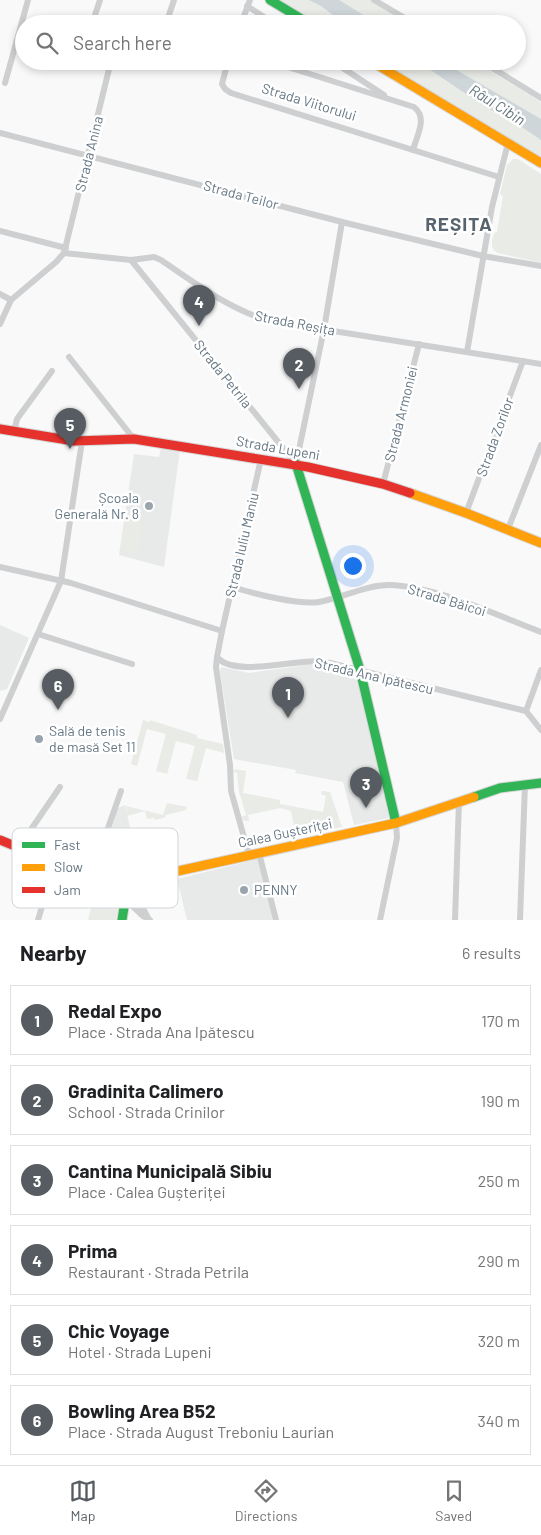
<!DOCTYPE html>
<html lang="en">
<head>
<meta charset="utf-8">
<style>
	body { margin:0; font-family:Barlow,sans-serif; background:#f6f6f6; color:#202124 }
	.you { position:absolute; left:352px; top:565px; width:18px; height:18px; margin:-12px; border:4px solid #fff; border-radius:50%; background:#1a73e8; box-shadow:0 0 0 8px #1a73e833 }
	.badge { display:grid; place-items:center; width:32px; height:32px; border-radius:50%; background:#565c61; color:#fff; font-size:16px; font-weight:700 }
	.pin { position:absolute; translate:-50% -41px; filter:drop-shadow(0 1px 2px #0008) }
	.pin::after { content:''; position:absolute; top:26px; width:18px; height:15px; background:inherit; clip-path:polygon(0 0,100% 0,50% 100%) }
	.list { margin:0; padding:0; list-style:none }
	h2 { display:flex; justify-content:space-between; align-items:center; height:65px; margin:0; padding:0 20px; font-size:21px }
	h2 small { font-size:16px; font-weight:400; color:#757577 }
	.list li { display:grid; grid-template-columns:32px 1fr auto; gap:15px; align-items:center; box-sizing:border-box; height:70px; margin:0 10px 10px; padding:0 10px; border:1px solid #e0e0e0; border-radius:0px }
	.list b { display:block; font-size:19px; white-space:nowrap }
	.list p { margin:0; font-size:16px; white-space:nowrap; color:#757577 }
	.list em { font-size:16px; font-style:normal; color:#757577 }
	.icon { flex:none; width:28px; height:28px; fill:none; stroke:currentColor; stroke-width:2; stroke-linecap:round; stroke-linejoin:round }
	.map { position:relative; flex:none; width:541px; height:920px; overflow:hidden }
	.search { position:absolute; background:#fff; box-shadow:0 2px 8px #0003; left:15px; right:15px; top:15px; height:55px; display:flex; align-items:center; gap:12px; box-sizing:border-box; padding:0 18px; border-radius:28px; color:#757577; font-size:19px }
	.sheet { height:545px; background:#fff }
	nav { display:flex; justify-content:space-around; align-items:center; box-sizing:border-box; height:70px; border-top:1px solid #e0e0e0; background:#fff; font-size:14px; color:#757577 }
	nav a { display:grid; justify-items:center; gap:2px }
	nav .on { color:#565c61 }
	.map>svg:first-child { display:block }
</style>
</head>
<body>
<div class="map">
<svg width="541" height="920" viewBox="0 0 541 920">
	<rect width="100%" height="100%" fill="#f9f9f9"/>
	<g fill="#e8e9e9">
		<path d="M161,448l19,2 -16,117 -45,-12 15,-101 25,3z"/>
		<path d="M0,625l29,13 -22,51 -7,2z"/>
		<path d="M313,664l43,9 33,145 -35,7 -11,-43 -48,-9 1,-3 -62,-11 -14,-86 1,-6 28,6z"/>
		<path d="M125,805l15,69 -29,5 -14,-6 21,-65z"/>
		<path d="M258,859l15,61h-86l-10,-41z"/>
	</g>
	<g fill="#e8ebe6">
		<path d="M280,0h94l39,24h-95z"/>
		<path d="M380,61h94l67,41v58z"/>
		<path d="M513,159h5l23,15v89l-43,-10c-9,-5 -6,-12 -4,-20l3,-1 6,-36 -3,-2 7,-29z"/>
		<path d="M125,517l18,2 -5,36 -18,-2z"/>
		<path d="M143,720l6,2 1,-2 47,15v3l26,6 1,9 -18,-5 -9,33 -11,-2 9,-33 -19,-5 -9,33 -11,-3 10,-37 -19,-5 -10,37 -6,-2z"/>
		<path d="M235,769l11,2 -3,22 37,7v4l43,8 3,-16 -5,-2 1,-3 8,1 12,35 -46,10 -5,-26 -11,-3 -32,7 1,6h-5l-3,-4 5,-2 -7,-23 -2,-20 -6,1z"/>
		<path d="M167,803l20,4 -1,3 -20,5 -2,3 -10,2v-2l-7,1 -2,-8 -18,5 -1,-10 37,9z"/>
		<path d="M96,889l23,16 -3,15h-28z"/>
	</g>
	<g fill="#ced6d9">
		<path d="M309,0h30l39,24h-33l-24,-18z"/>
		<path d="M411,61h30l100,58v21l-31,-21 -23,-11 -61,-41z"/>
	</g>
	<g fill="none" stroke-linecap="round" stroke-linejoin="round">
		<defs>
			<g id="fast">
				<path d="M270,0l40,24"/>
				<path d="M296,464l64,206 36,153"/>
				<path d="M474,797l26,-9 41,-5"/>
				<path d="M97,880l18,3 10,-2 6,2 4,7 -2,8 -8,3 -7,-3 -2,-9 3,-6"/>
				<path d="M122,920l3,-19"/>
			</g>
			<g id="slow">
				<path d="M371,61l170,102"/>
				<path d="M410,493l56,20 75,30"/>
				<path d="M128,882l268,-59 78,-26"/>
			</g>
			<g id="jam">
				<path d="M0,429l74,12 60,-2 174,28 75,17 27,9"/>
				<path d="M0,840l91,37 26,18"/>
			</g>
		</defs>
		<use href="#fast" stroke="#d5d6d7" stroke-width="11"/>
		<use href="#slow" stroke="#d5d6d7" stroke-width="11"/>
		<use href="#jam" stroke="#d5d6d7" stroke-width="11"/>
		<g stroke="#cecfd0" stroke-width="6">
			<path d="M374,0l41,24"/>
			<path d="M247,6l28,18"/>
			<path d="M92,24l8,-24"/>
			<path d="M166,24l8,-24"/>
			<path d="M241,24l9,-24"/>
			<path d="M131,61l15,6 3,-1 4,-5"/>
			<path d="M228,61l-6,23 3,5 6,4 268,84"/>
			<path d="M269,61l145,46c14,11 3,28 -1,43"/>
			<path d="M332,61l52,34"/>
			<path d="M481,61l60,37"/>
			<path d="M5,83l23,-83"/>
			<path d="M0,133l350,91 133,32 58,10"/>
			<path d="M0,231l66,17"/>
			<path d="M64,253l67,7 23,-3 7,3c34,23 69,50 109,61l271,43"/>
			<path d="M131,260l165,204"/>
			<path d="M0,294l11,6 45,-38 8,-9 47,-192"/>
			<path d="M0,324l11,-24"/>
			<path d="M467,352l25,-145 16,-64"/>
			<path d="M69,357l65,82"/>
			<path d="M14,432l3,-13 35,-48"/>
			<path d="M296,464l28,-135 18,-107"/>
			<path d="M383,484l36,-140"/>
			<path d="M466,513l57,-152"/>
			<path d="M508,529l33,-84"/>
			<path d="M0,567l71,16 151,48 -5,26c17,21 80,2 105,4l204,50 15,19"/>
			<path d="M233,587c21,7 66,18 86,15 24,-4 46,-17 70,-17 47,1 107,30 152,47"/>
			<path d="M222,631l39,-172"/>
			<path d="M38,634l94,30"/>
			<path d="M217,657l-1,10 14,98 1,26 18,64"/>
			<path d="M526,711l15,-41"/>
			<path d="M0,719l61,-138 21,-140"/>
			<path d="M19,847l41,-60"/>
			<path d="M259,853l17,67"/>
			<path d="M91,877l30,-86"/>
			<path d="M135,893l13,25"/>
			<path d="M127,901l16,15 7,4"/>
			<path d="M38,920l17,-57"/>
			<path d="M380,920l17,-82 -1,-15"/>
			<path d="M455,920l4,-119"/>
			<path d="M520,920l5,-136"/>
		</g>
		<use href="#fast" stroke="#30b455" stroke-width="9"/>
		<use href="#slow" stroke="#ff9f0a" stroke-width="9"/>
		<use href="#jam" stroke="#e5322d" stroke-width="9"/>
	</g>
	<g fill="#99a4ac" stroke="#fff" stroke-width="2">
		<circle cx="149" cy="506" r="5"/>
		<circle cx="39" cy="739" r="5"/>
		<circle cx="244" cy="890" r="5"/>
	</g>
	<g text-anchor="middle" stroke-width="5" stroke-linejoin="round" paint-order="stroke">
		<g font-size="14" fill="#657683" stroke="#fff">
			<text transform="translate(309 102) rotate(17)" y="5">Strada Viitorului</text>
			<text transform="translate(89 154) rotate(-76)" y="5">Strada Anina</text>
			<text transform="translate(241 195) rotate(15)" y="5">Strada Teilor</text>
			<text transform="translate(295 323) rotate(11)" y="5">Strada Reșița</text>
			<text transform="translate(223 374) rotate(51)" y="5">Strada Petrila</text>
			<text transform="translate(401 414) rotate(-76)" y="5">Strada Armoniei</text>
			<text transform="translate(495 437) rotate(-70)" y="5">Strada Zorilor</text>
			<text transform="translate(278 448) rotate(10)" y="5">Strada Lupeni</text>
			<text transform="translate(242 545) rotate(-77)" y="5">Strada Iuliu Maniu</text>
			<text transform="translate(447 600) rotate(17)" y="5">Strada Băicoi</text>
			<text transform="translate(374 676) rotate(13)" y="5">Strada Ana Ipătescu</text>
			<text transform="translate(285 833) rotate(-12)" y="5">Calea Gușteriței</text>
		</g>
		<g font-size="14" fill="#657683" stroke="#fff" text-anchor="start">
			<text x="139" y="503" text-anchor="end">Școala<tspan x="139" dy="16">Generală Nr. 8</tspan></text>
			<text x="49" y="736">Sală de tenis<tspan x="49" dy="16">de masă Set 11</tspan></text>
			<text x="254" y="895">PENNY</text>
		</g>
		<g font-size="15" font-style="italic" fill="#60757c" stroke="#fff">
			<text transform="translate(497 105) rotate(32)" y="5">Râul Cibin</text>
		</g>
		<g font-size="19" font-weight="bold" letter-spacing="1" fill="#57646e" stroke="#fff">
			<text x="459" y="231">REȘIȚA</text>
		</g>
	</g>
	<rect x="12" y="828" width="166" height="80" rx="8" fill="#fff" stroke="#d1d6da" stroke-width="1"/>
	<rect x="22" y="842" width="23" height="6" fill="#30b455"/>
	<rect x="22" y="864" width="23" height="7" fill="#ff9f0a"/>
	<rect x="22" y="887" width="23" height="6" fill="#e5322d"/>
	<g font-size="14" fill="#657683">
		<text x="54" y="850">Fast</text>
		<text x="54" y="872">Slow</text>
		<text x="54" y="895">Jam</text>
	</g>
</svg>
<div class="you"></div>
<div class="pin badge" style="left:288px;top:718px">1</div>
<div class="pin badge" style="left:299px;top:389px">2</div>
<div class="pin badge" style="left:366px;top:808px">3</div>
<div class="pin badge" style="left:199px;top:326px">4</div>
<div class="pin badge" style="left:70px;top:449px">5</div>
<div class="pin badge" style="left:58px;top:710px">6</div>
<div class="search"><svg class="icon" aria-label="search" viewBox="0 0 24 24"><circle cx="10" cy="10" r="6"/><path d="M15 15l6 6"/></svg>Search here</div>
</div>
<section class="sheet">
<h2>Nearby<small>6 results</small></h2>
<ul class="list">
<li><span class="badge">1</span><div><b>Redal Expo</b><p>Place · Strada Ana Ipătescu</p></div><em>170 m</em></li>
<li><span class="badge">2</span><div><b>Gradinita Calimero</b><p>School · Strada Crinilor</p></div><em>190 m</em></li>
<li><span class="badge">3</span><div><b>Cantina Municipală Sibiu</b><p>Place · Calea Gușteriței</p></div><em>250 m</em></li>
<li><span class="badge">4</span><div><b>Prima</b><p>Restaurant · Strada Petrila</p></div><em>290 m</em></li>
<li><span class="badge">5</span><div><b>Chic Voyage</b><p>Hotel · Strada Lupeni</p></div><em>320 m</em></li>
<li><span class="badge">6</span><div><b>Bowling Area B52</b><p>Place · Strada August Treboniu Laurian</p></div><em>340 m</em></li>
</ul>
</section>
<nav>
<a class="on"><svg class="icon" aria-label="map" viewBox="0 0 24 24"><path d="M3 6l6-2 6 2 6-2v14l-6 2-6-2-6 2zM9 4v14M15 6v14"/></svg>Map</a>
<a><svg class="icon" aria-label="directions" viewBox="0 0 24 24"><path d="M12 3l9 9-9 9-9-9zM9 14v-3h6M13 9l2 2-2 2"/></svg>Directions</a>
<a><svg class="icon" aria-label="saved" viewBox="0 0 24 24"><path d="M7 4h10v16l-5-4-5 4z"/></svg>Saved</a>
</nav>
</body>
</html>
